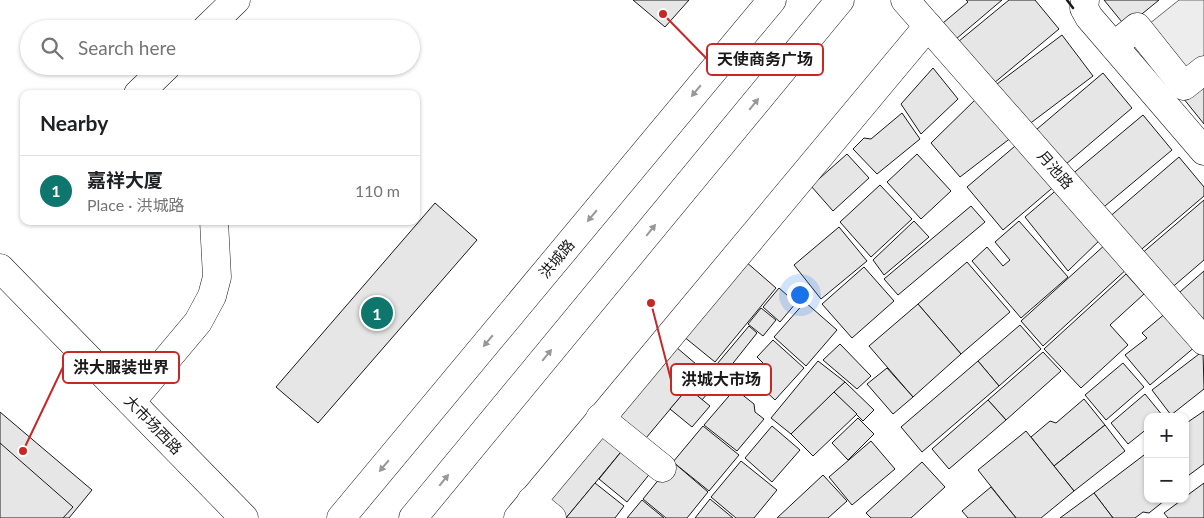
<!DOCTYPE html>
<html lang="en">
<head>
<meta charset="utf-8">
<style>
	body { margin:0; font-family:Lato,"Noto Sans SC",sans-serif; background:#f6f6f6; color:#202124 }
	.controls { position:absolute; right:15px; bottom:15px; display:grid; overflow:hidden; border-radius:10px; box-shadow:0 1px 4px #0004 }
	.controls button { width:45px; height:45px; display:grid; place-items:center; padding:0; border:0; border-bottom:1px solid #e0e0e0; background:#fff; color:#202124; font:25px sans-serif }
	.you { position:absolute; left:799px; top:294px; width:18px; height:18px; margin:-12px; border:4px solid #fff; border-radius:50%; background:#1a73e8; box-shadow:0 0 0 8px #1a73e833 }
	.badge { display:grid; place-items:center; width:32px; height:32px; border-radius:50%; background:#0f766e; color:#fff; font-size:16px; font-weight:700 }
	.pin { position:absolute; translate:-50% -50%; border:2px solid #fff; box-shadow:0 1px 5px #0006 }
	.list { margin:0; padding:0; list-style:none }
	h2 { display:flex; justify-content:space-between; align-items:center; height:65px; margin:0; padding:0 20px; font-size:21px }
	h2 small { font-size:16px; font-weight:400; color:#757577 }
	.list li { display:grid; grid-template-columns:32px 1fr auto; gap:15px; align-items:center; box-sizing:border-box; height:70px; padding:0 20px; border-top:1px solid #e0e0e0 }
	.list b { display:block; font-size:19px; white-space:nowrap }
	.list p { margin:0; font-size:16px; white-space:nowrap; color:#757577 }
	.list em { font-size:16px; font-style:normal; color:#757577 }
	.icon { flex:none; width:28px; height:28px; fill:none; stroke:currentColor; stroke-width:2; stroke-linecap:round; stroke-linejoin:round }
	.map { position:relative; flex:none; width:1204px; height:518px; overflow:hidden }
	.search { position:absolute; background:#fff; box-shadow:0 1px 4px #0004; left:20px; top:20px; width:400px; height:55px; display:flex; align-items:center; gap:12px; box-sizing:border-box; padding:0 18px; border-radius:28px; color:#757577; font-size:19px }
	.panel { position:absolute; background:#fff; box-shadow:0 1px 4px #0004; left:20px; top:90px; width:400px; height:135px; border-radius:10px }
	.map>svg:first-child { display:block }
</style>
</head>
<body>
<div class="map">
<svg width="1204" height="518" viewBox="0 0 1204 518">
	<rect width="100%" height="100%" fill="#fff"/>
	<path fill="#ededed" stroke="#6a6a6a" d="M1179,0h25v66l-18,16 -42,-54z"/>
	<g fill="#e6e6e6" stroke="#1a1a1a">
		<path d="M633,0h56l-24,27z"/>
		<path d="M966,0h36l-46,39 -13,-16 25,-21z"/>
		<path d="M1009,0h26l24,29 -71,59 -35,-42z"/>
		<path d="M1104,0h55l-33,27z"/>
		<path d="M1062,35l31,41 -69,52 -31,-41z"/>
		<path d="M933,68l25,31 -37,35 -20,-30z"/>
		<path d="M1103,73l29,35 -73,62 -29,-35z"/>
		<path d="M1204,73v51l-25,-31z"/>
		<path d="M977,98l35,39 -52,40 -29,-34z"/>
		<path d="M902,113l18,26 -43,35 -24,-25 11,-11 7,1z"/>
		<path d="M1143,115l29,35 -73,61 -29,-35z"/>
		<path d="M1021,141l36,43 -54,46 -36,-43z"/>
		<path d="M847,154l22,24 -36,33 -22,-25z"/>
		<path d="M917,154l34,37 -30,28 -34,-37z"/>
		<path d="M1179,157l25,30v9l-68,58 -29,-35z"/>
		<path d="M880,185l32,34 -41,38 -31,-35z"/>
		<path d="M1060,187l44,49 -36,35 -43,-54z"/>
		<path d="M1204,200v60l-35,30 -29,-35z"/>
		<path d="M435,203l42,37 -159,183 -42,-36z"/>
		<path d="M971,206l14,16 -87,73 -14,-16z"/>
		<path d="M914,221l15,16 -45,38 -11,-15z"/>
		<path d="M1019,221l49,56 -47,41 -49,-57 15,-14 16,19 7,-6 -15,-18z"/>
		<path d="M839,227l28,34 -46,38 -27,-34z"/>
		<path d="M1107,243l22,24 -86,79 -22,-25z"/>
		<path d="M745,261l31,27 -61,74 -32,-26z"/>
		<path d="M967,262l43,50 -49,42 -43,-50z"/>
		<path d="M864,267l30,34 -42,37 -30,-34z"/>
		<path d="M1204,271v60l-31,-33z"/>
		<path d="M1126,274l18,20 -34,31 18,20 -47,43 -37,-39z"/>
		<path d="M779,288l17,15 -16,19 -17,-15z"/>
		<path d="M805,302l32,28 -31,36 -32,-29z"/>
		<path d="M918,304l43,50 -48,43 -44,-51z"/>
		<path d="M761,308l15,12 -13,16 -15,-12z"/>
		<path d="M1167,312l29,34 -46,39 -25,-30 22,-17 -5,-5z"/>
		<path d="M1020,325l21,24 -42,37 -21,-25z"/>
		<path d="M749,326l8,7 -31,39 -9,-8z"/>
		<path d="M773,340l31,28 -29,32 -16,-15 12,-14 -14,-14z"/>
		<path d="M840,344l31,32 -14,13 -34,-29z"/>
		<path d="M676,347l27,23 -57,68 -27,-22z"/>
		<path d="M1203,351l1,38 -33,26 -19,-25z"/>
		<path d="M1043,352l18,19 -55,49 -18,-20z"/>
		<path d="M818,361l27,21 -54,52 -20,-16z"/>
		<path d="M978,361l21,25 -77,66 -21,-25z"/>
		<path d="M1123,363l21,24 -38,33 -21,-25z"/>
		<path d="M887,368l26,29 -20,17 -26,-30z"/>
		<path d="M703,370l14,12 -15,18 -14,-12z"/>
		<path d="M845,382l29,28 -11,11 -29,-29z"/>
		<path d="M688,388l22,18 -18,21 -22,-18z"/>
		<path d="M735,389l19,15 1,8 9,7 -27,32 -33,-26z"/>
		<path d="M834,392l23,22 -44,42 -22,-22z"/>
		<path d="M1145,394l18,22 -15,1v11l-20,16 -17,-21z"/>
		<path d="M1084,399l21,26 -51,41 -23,-29 19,-16 6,2z"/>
		<path d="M988,400l18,20 -57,49 -17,-20z"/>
		<path d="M1204,411v53l-19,14v-54z"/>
		<path d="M0,412l92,78 -23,28h-69z"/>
		<path d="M858,418l16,16 -26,26 -16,-17z"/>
		<path d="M1105,425l20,26 -51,40 -20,-25z"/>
		<path d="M703,426l36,29 -30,36 -36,-29z"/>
		<path d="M772,426l28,24 -28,32 -27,-24z"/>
		<path d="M605,431l20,16 -59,71 -19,-17z"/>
		<path d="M1026,431l48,60 -33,27h-25l-38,-48z"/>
		<path d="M871,441l24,28 -43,36 -23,-28z"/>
		<path d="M0,443l73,64 -10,11h-63z"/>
		<path d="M625,447l27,24 -25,31 -28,-23z"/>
		<path d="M1148,452v47h16v2l-15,12 -6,-1 -8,6h-22l-19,-25z"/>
		<path d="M741,461l36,29 -23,28h-18l-25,-21z"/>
		<path d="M673,462l35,30 -21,26h-21l-23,-19z"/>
		<path d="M922,462l23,25 -34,31h-40l-5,-5z"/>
		<path d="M823,475l24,26 -19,17h-51z"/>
		<path d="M595,483l29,23 -9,12h-49z"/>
		<path d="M1204,483v35h-36l-4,-5 19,-14h2v-2z"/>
		<path d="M991,487l25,31h-48l-6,-7z"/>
		<path d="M1094,493l19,25h-53z"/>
		<path d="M710,499l23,19h-38z"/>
		<path d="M642,500l22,18h-37z"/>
	</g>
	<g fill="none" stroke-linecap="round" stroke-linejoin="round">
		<defs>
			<g id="minor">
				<path d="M905,0l299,341"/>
				<path d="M1085,0l-1,8 5,9 115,134"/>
				<path d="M206,29l30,-29"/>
				<path d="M1114,46l23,-19 47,59 20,-16"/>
				<path d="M138,94l29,-28"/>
				<path d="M0,268l244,250"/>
				<path d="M131,402l67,-80 14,-26 5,-19 -3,-56"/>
				<path d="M600,418l62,50"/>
				<path d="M531,501l21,17"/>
			</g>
			<path id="major" d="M518,518l410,-492"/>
			<g id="highway">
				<path d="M341,518l431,-518"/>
				<path d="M413,518l427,-518"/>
			</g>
		</defs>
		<use href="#minor" stroke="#1a1a1a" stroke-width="29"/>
		<use href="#major" stroke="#1a1a1a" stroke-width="29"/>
		<use href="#highway" stroke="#1a1a1a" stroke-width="29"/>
		<use href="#minor" stroke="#fff" stroke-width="28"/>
		<use href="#major" stroke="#fff" stroke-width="28"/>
		<use href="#highway" stroke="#fff" stroke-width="28"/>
		<path stroke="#1a1a1a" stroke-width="2.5" d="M1067,0l6,8"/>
	</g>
	<defs><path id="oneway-solid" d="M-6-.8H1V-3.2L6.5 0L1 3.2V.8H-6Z" transform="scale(1.25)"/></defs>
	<g fill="#989898">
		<use href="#oneway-solid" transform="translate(696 91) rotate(130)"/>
		<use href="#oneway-solid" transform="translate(754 104) rotate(-51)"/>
		<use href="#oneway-solid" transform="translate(592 216) rotate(130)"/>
		<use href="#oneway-solid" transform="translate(651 230) rotate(-51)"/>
		<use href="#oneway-solid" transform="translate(488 341) rotate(130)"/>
		<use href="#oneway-solid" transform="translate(547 355) rotate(-51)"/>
		<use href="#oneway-solid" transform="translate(384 466) rotate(130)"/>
		<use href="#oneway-solid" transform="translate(444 480) rotate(-51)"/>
	</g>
	<g text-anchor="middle" stroke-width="4" stroke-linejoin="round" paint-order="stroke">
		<g font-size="15" fill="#1a1a1a" stroke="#fff">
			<text transform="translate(1055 170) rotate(49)" y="5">月池路</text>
			<text transform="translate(557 259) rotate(-50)" y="5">洪城路</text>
			<text transform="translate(153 425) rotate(46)" y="5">大市场西路</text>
		</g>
	</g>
	<path fill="none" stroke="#c62828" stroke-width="2" d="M663 14L707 59M23 451L63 367M651 303L671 380"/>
	<g fill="#c62828" stroke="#fff" stroke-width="2">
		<circle cx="663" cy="14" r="5"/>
		<circle cx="23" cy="451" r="5"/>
		<circle cx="651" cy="303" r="5"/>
	</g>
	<g fill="#fff" stroke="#c62828" stroke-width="2">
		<rect x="707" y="44" width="116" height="31" rx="5"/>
		<rect x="63" y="352" width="116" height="31" rx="5"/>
		<rect x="671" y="364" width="100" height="31" rx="5"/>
	</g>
	<g font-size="16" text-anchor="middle" font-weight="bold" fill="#1a1a1a">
		<text x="765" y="65">天使商务广场</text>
		<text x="121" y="373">洪大服装世界</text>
		<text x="721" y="385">洪城大市场</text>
	</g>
</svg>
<div class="controls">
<button>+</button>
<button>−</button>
</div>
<div class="you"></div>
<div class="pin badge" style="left:377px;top:313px">1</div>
<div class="search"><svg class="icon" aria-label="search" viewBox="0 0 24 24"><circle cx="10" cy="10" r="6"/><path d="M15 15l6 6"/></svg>Search here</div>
<section class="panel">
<h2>Nearby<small></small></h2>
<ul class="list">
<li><span class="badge">1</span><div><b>嘉祥大厦</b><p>Place · 洪城路</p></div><em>110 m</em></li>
</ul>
</section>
</div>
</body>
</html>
